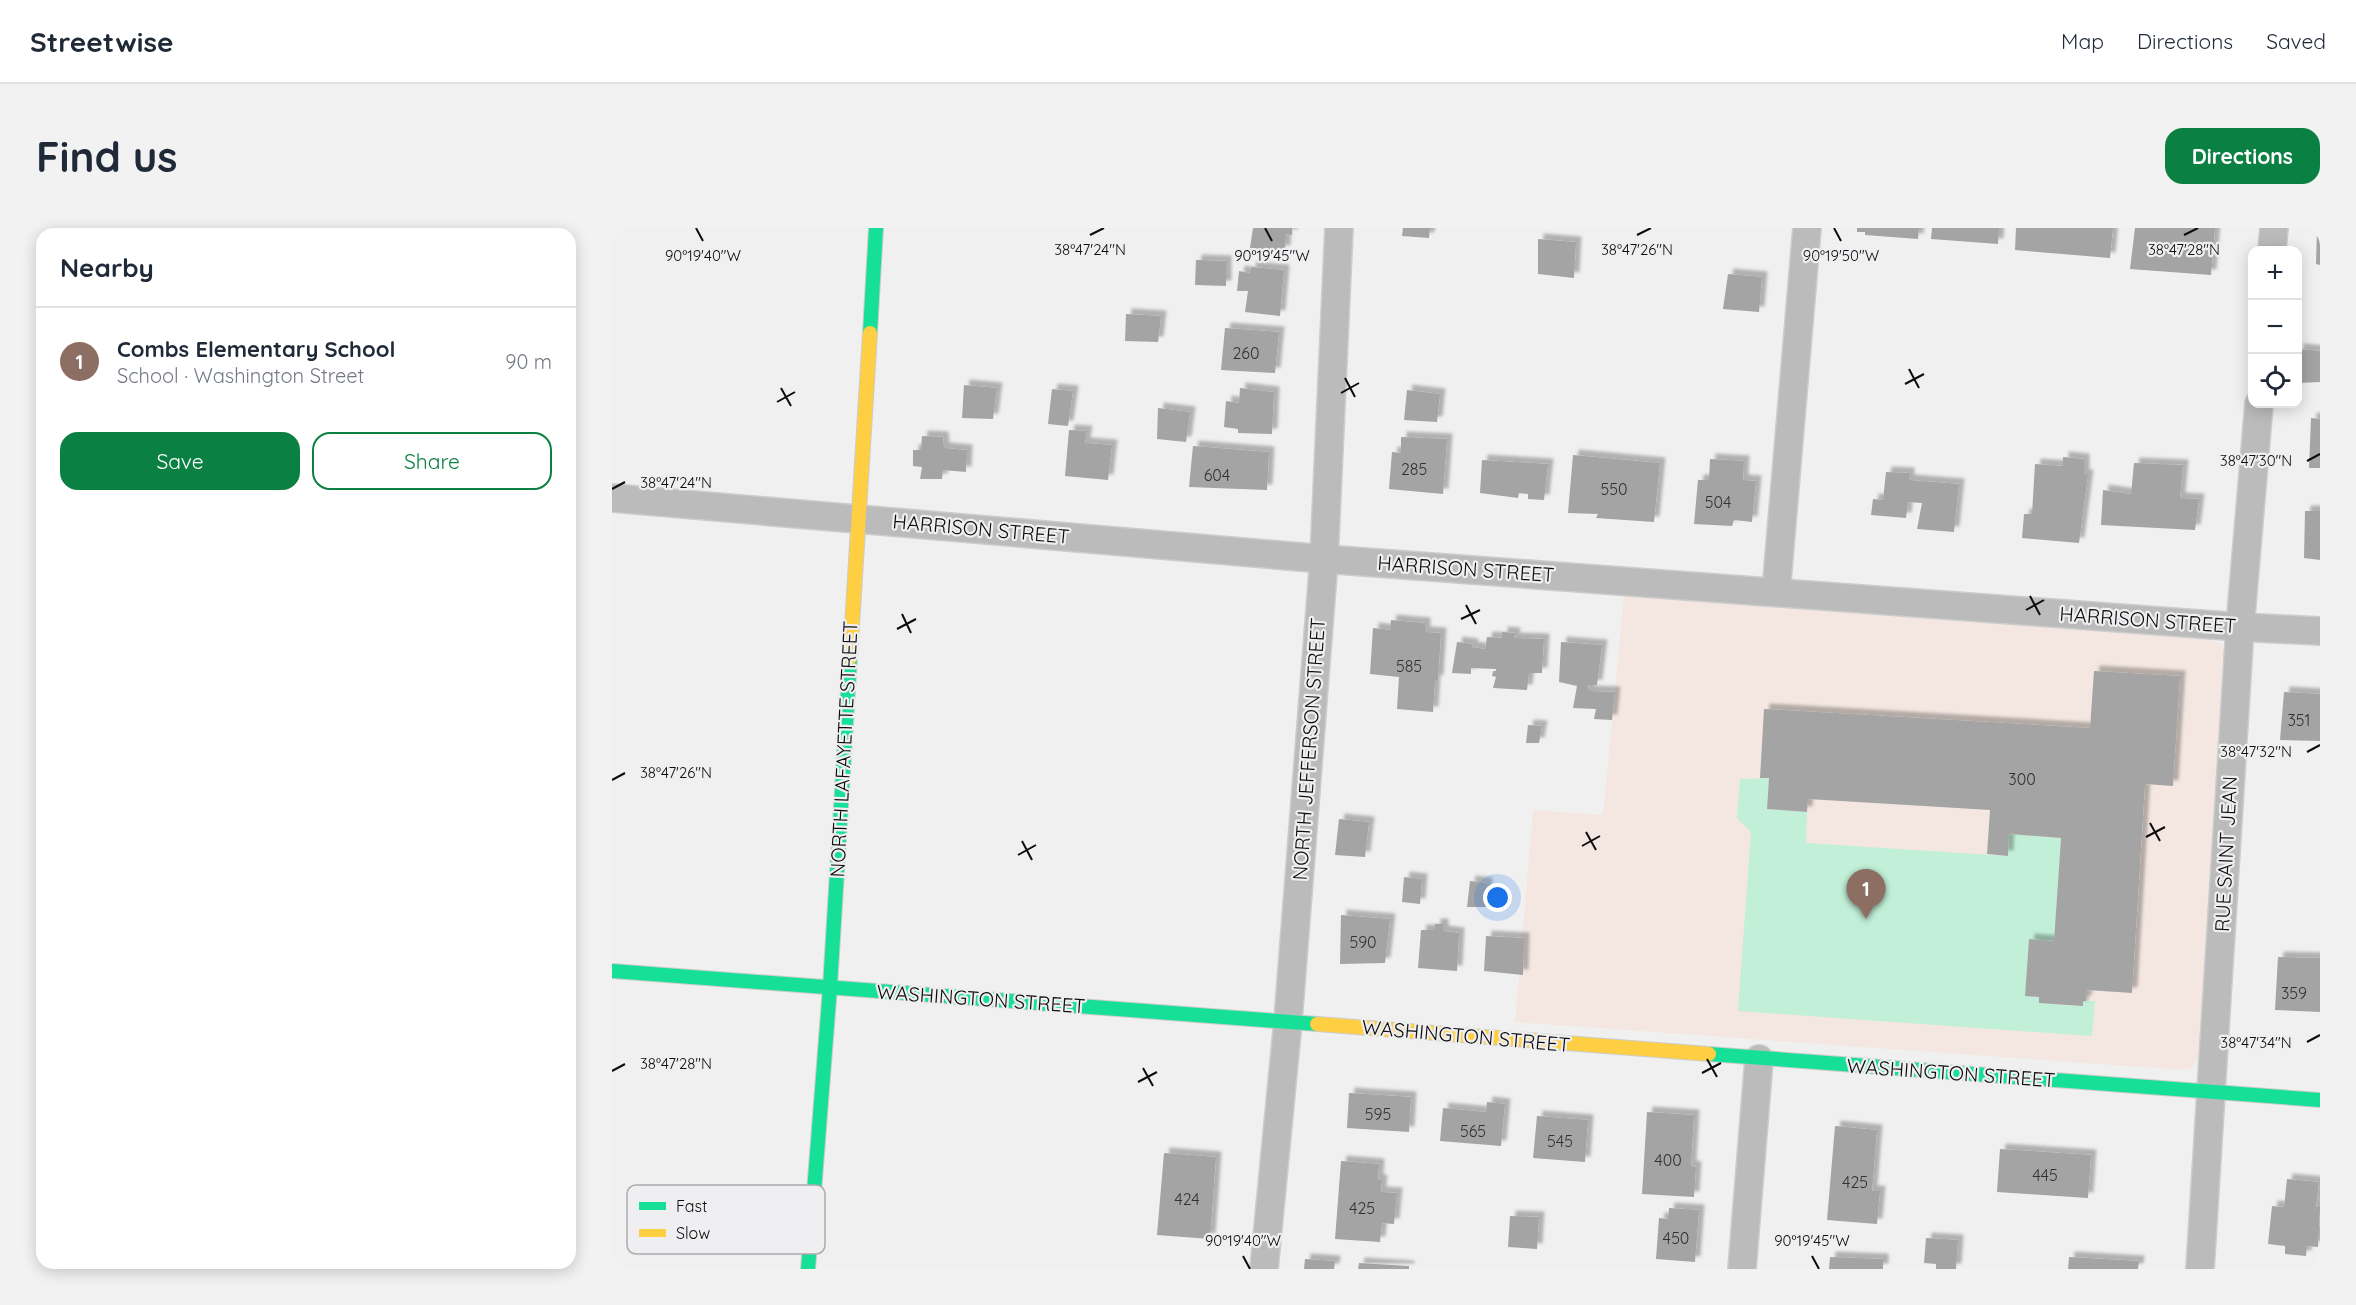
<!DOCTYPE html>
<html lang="en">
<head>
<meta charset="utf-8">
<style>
	body { margin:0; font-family:Quicksand,sans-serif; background:#f2f2f3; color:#1f2937 }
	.controls { position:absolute; right:18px; top:18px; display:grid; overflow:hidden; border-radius:12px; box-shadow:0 3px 15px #0003 }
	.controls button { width:54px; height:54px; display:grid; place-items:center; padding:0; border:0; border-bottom:2px solid #e0e1e3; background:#fff; color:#1f2937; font:30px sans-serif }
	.you { position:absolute; left:886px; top:670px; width:21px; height:21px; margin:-15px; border:4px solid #fff; border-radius:50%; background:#1a73e8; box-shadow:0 0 0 9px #1a73e833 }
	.badge { display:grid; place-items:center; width:39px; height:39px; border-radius:50%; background:#0b8043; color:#fff; font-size:20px; font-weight:700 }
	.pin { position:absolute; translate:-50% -50px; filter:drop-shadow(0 2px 3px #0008) }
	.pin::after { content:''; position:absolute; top:32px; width:21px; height:18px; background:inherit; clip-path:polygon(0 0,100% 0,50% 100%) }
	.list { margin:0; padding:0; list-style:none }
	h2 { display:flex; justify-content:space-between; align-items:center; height:78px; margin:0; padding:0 24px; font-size:26px }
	h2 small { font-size:20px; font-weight:400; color:#747a83 }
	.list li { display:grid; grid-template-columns:39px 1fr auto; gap:18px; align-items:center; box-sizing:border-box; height:108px; padding:0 24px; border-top:2px solid #e0e1e3 }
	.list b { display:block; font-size:22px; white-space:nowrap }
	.list p { margin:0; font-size:20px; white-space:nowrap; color:#747a83 }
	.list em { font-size:20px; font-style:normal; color:#747a83 }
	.actions { display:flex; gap:12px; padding:18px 24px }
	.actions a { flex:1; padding:14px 0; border:2px solid #0b8043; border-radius:18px; text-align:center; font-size:21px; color:#0b8043 }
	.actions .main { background:#0b8043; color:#fff }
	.icon { flex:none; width:33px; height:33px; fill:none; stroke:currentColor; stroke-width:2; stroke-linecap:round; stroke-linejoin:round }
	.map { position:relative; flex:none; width:1708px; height:1041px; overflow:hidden; border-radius:18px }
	header { display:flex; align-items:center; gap:36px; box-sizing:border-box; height:84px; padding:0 30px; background:#fff; border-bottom:2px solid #e0e1e3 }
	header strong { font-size:28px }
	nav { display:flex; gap:33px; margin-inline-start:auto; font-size:21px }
	.intro { display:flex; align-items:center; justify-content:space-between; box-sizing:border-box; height:144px; padding:0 36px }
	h1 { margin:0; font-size:42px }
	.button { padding:15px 27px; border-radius:18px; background:#0b8043; color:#fff; font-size:21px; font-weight:700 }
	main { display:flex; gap:36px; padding:0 36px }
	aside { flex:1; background:#fff; border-radius:18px; box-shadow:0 3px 15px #0003 }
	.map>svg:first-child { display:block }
</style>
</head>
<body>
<header>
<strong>Streetwise</strong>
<nav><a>Map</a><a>Directions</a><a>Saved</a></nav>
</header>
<div class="intro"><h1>Find us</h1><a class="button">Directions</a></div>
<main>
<aside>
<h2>Nearby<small></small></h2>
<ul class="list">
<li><span class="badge" style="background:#8d6e63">1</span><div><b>Combs Elementary School</b><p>School · Washington Street</p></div><em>90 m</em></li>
</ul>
<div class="actions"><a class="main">Save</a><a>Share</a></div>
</aside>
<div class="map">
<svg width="1708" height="1041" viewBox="0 0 1708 1041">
	<defs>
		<filter id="shadow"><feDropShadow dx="5.5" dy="-5.5" stdDeviation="1.5" flood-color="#0004"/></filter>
	</defs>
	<rect width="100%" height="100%" fill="#f0f0f0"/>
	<path fill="#f4e7e1" d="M1012,368l588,44 10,5 1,7 -22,399 -6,13 -4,4 -8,2 -668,-48 18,-212 70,5z"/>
	<path fill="#c1efd7" d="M1157,550l-2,31 40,3 -1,31 202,13 1,-22 52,4 -7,103 -25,-2 -4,57 14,1v6l43,3 1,-5h12l-3,35 -354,-25 13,-179 -14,-14 3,-39z"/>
	<g fill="#a4a4a4" filter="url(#shadow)">
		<path d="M641,0h39v7l-6,-1 -1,17 -35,-3z"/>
		<path d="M791,0h27l-1,10 -27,-2z"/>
		<path d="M1245,0h62l-1,11 -53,-4v-3h-8z"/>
		<path d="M1320,0h67l-1,16 -67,-5z"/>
		<path d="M1404,0h97l-3,30 -95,-8z"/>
		<path d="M1523,0h80l-4,47 -81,-6z"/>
		<path d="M1705,0h3v37l-4,-1z"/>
		<path d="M926,11l38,3 -2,36 -36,-4z"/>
		<path d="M584,32l30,1v25l-31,-1z"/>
		<path d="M639,39l33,3 -4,46 -35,-4 3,-21h-11l2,-20 11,2z"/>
		<path d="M1116,46l34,3 -3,35 -36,-3z"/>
		<path d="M514,86l35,2 -3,26 -33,-1z"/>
		<path d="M613,100l54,4 -4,41 -54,-3z"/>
		<path d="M1686,121l22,2v31l-22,1z"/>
		<path d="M352,157l33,3 -4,31 -31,-1z"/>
		<path d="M628,160l34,4 -2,42 -34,-1v-4l-14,-2 2,-26 13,2z"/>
		<path d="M440,161l21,2 -5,35 -20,-2z"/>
		<path d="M795,162l33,4 -3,28 -33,-2z"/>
		<path d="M546,180l32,4 -4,30 -29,-3z"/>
		<path d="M1699,190l9,1v49h-11z"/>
		<path d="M457,202l18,1 -2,12 27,2 -4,35 -43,-4z"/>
		<path d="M310,208l21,1 1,11 23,2 -1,22 -23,-2 -1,9h-22l2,-12 -9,-1v-16h8z"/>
		<path d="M789,209l46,2 -4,55 -54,-5 3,-37 9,1z"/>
		<path d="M581,218l76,6 -2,38 -78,-3z"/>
		<path d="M961,227l87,8 -6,59 -58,-4 2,-4 -30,-1z"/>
		<path d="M1451,229l21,2v16h4l-9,68 -57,-5 2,-24h8l3,-50 28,2z"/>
		<path d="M1098,231l34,2 -1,19 13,1 -4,41 -18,-2 -2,6 -38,-2 4,-44h11z"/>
		<path d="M870,232l66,4 -4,36 -16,-1v-5l-9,-1 -1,5 -38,-5z"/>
		<path d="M1522,235l49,2 -3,33 19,1 -4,31 -94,-5 2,-35 28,4z"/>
		<path d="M1274,244l23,1v7l50,4 -5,48 -37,-3 5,-26 -14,-1 -2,16 -35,-3 2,-16 10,1z"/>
		<path d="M1693,283h15v49l-16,-2z"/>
		<path d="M779,392l34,3v9l16,1 -3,48 -3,-1 -2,32 -36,-3 2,-32 -29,-3 3,-46 17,2z"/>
		<path d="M890,404l13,1 -1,5 30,1 -2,34h-13l-2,17 -34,-2 3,-11 -4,-1 1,-5h3v-2l-25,-1v6l-19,-1 5,-31 16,2 -1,3 13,2 2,-12 15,1z"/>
		<path d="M949,414l41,3 -5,40h-9l1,6 26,1 -3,28 -18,-1 2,-10 -23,-1 4,-22 -18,-4z"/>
		<path d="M1482,443l86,5 -7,110 -28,-2 -13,209 -45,-3 -1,11h-3v5l-44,-3v-6l-14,-1 4,-57 25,2 7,-103 -52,-4 -1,22 -21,-2 3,-44 -182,-11 -1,13 -40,-3 2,-31h-9l4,-69 326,19z"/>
		<path d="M1672,464l36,2v47l-40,-1z"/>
		<path d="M916,497l14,1 -3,17h-13z"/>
		<path d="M727,591l30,3 -4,35 -30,-2z"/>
		<path d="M792,649l18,2 -2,25 -18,-2z"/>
		<path d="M858,653l17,2 -1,24h-19z"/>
		<path d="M729,687l49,4 -5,44 -45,1z"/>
		<path d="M823,696h8v7l16,2 -2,38 -39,-3 3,-38h14z"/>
		<path d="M874,708l38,2 -1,37 -39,-4z"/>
		<path d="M1666,729l42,1v54l-45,-2z"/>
		<path d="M737,865l62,4 -2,35 -62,-4z"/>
		<path d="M875,874l18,2 -4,42 -61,-5 3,-33 43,4z"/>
		<path d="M1035,884l47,3 -3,51 5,1 -2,30 -52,-3z"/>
		<path d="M925,888l51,4 -3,42 -52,-4z"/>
		<path d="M1223,898l42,4 -5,61h8l-3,33 -50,-4z"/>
		<path d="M1388,921l91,6 -3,43 -91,-6z"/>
		<path d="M552,925l52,4 -6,82 -53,-4z"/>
		<path d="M729,933l38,3 -1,16h4l-1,12 16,1 -3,31 -12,-1 -2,19 -45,-3z"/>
		<path d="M1675,951l32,3 -3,25h4l-2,40 -11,-1 -1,10 -21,-2v-8l-17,-2 4,-38 12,1z"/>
		<path d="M1057,980l30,2 -4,52 -39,-3 3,-41 9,1z"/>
		<path d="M898,988l29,1 -2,32 -29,-2z"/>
		<path d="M1314,1010l32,2 -2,29h-20v-5l-12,-1z"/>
		<path d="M1218,1029l53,2v10h-54z"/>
		<path d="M1457,1029l70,4 -1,8h-70z"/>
		<path d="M693,1031l30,2 -1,8h-30z"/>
		<path d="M747,1035l50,3v3h-51z"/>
	</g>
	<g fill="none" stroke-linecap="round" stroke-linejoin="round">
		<defs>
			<g id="street">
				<path d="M1660,22l2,-22"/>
				<path d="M0,270l712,61 916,68 80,4"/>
				<path d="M1164,364l31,-364"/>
				<path d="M652,1041l24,-248 36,-462 15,-331"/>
				<path d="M1130,1041l17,-210"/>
				<path d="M1588,1041l40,-642 19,-223"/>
			</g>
			<g id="fast">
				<path d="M258,105l6,-105"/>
				<path d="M0,743l705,53"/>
				<path d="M1097,826l611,46"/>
				<path d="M196,1041l22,-282 20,-329"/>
			</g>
			<g id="slow">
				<path d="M238,430l20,-325"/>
				<path d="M705,796l392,30"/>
			</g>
		</defs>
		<use href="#street" stroke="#ccc" stroke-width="30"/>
		<use href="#fast" stroke="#ccc" stroke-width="16"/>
		<use href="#slow" stroke="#ccc" stroke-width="16"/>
		<use href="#street" stroke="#bbb" stroke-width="27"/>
		<use href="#fast" stroke="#16e098" stroke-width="14"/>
		<use href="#slow" stroke="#ffcf43" stroke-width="14"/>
	</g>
	<path fill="none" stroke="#0c0c0d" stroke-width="2" d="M84,0l7,13M653,0l7,13M1222,0l7,13M478,7l14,-7M1025,7l14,-7M1572,7l14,-7M1297,141l10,19M733,150l10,19M1293,156l19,-10M169,160l10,18M729,165l18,-10M165,174l18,-10M1695,233l13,-7M0,261l13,-7M1418,368l10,19M854,377l10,19M1414,382l18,-10M290,386l9,19M849,391l19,-9M285,401l19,-10M1695,524l13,-7M0,552l13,-7M1538,595l10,18M974,604l10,18M1534,609l19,-10M410,613l10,19M970,618l18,-10M406,627l18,-10M1695,814l13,-7M1095,831l10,18M531,840l10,18M0,843l13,-7M1090,845l19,-10M526,854l19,-10M631,1028l7,13M1200,1028l7,13"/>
	<g text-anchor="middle" stroke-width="4.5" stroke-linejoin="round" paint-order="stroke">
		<g font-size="16" fill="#323233">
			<text x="634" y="131">260</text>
			<text x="802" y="247">285</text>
			<text x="605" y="253">604</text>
			<text x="1002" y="267">550</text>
			<text x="1106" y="280">504</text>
			<text x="797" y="444">585</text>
			<text x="1687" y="498">351</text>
			<text x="1410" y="557">300</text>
			<text x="751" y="720">590</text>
			<text x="1682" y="771">359</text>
			<text x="766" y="892">595</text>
			<text x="861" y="909">565</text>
			<text x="948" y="919">545</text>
			<text x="1056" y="938">400</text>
			<text x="1433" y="953">445</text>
			<text x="1243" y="960">425</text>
			<text x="575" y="977">424</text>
			<text x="750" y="986">425</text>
			<text x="1064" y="1016">450</text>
		</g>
		<g font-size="20" fill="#0c0c0d" stroke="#efeff1">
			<text transform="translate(369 301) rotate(5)" y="7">HARRISON STREET</text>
			<text transform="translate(854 341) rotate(4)" y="7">HARRISON STREET</text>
			<text transform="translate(1536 392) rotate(4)" y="7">HARRISON STREET</text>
			<text transform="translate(232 521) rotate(-87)" y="7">NORTH LAFAYETTE STREET</text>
			<text transform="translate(697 521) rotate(-86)" y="7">NORTH JEFFERSON STREET</text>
			<text transform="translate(1614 626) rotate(-87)" y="7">RUE SAINT JEAN</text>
			<text transform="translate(369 771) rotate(4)" y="7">WASHINGTON STREET</text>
			<text transform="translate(854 808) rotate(5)" y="7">WASHINGTON STREET</text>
			<text transform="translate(1339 845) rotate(4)" y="7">WASHINGTON STREET</text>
		</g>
	</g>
	<rect x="15" y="957" width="198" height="69" rx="9" fill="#efeff1" stroke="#ababad" stroke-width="1.5"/>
	<rect x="27" y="974" width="27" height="8" fill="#16e098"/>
	<rect x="27" y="1001" width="27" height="8" fill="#ffcf43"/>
	<g font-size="16" fill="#0c0c0d">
		<text x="64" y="984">Fast</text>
		<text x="64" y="1011">Slow</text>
	</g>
	<g font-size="15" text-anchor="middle" fill="#0c0c0d" stroke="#efeff1" stroke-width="4.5" stroke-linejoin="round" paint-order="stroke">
		<text x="1025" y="27">38°47'26"N</text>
		<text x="478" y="27">38°47'24"N</text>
		<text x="1572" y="27">38°47'28"N</text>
		<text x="91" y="33">90°19'40"W</text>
		<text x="660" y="33">90°19'45"W</text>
		<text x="1229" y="33">90°19'50"W</text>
		<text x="1644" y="238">38°47'30"N</text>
		<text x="64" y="260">38°47'24"N</text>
		<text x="1644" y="529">38°47'32"N</text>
		<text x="64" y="550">38°47'26"N</text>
		<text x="1644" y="820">38°47'34"N</text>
		<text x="64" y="841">38°47'28"N</text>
		<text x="631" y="1018">90°19'40"W</text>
		<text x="1200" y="1018">90°19'45"W</text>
	</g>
</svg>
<div class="controls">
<button>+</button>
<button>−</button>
<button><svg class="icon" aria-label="locate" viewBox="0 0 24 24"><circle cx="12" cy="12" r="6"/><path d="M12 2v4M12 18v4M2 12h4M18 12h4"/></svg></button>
</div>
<div class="you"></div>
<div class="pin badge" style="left:1254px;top:691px;background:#8d6e63">1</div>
</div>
</main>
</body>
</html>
